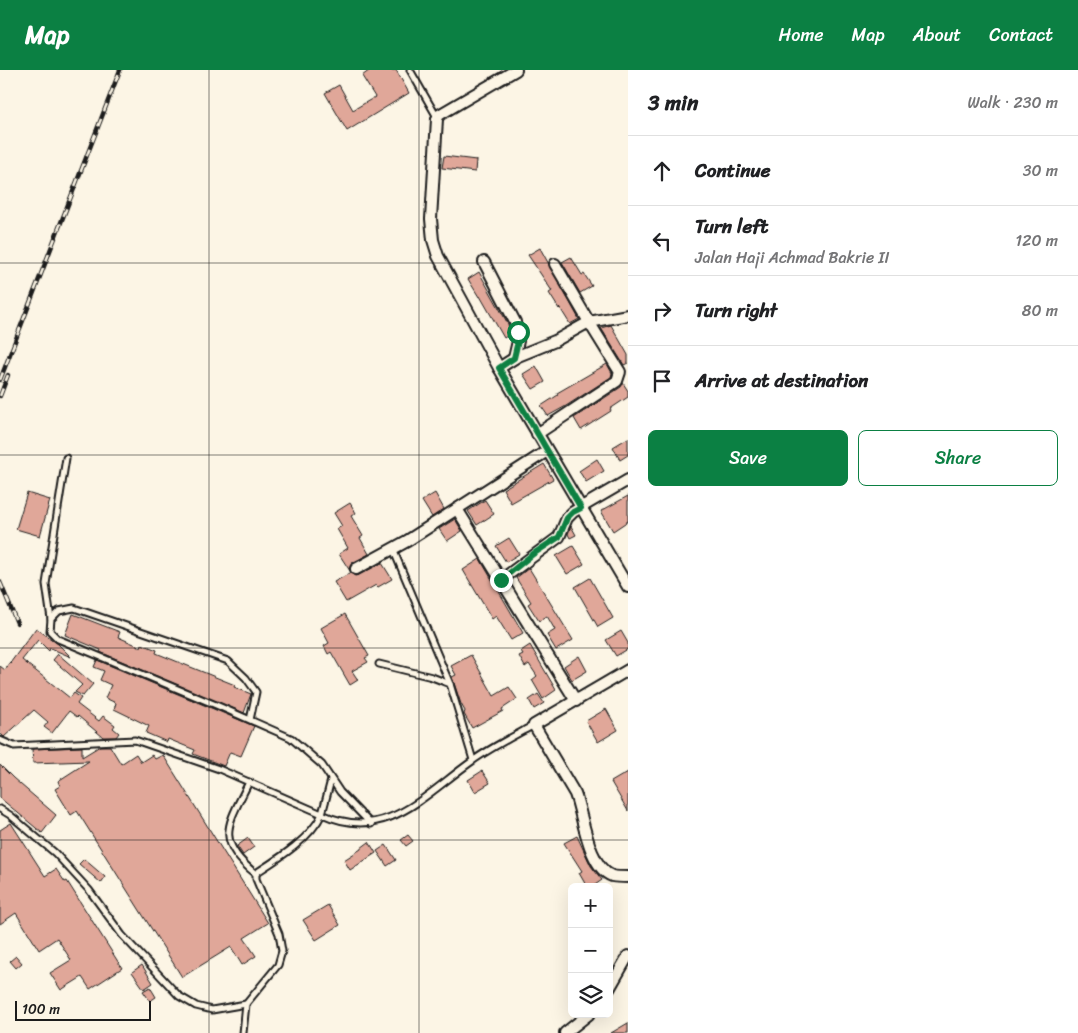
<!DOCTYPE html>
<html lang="en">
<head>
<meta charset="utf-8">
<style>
	body { margin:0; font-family:Sriracha,sans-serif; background:#f6f6f6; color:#202124 }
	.controls { position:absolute; right:15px; bottom:15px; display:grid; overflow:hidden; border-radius:8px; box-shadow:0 5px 20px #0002 }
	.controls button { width:45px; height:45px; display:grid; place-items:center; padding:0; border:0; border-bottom:1px solid #e0e0e0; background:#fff; color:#202124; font:25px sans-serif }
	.scale { position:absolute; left:15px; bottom:12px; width:136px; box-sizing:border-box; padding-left:5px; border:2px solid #1c1c1c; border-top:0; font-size:14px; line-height:18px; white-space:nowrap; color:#1c1c1c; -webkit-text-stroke:4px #fcf5e5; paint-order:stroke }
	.stop { position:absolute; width:15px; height:15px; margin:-11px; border:4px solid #0b8043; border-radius:50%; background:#fff }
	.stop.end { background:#0b8043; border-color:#fff; box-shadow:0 1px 5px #0008 }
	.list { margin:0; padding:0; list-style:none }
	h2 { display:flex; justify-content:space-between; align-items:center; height:65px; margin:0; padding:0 20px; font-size:21px }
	h2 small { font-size:16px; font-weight:400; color:#757577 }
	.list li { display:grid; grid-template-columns:32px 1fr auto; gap:15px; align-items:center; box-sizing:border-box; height:70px; padding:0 20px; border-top:1px solid #e0e0e0 }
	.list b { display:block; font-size:19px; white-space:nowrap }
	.list p { margin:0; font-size:16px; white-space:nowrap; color:#757577 }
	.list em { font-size:16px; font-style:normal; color:#757577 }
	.actions { display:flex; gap:10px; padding:15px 20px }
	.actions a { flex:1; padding:11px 0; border:1px solid #0b8043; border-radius:8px; text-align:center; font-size:18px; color:#0b8043 }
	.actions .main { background:#0b8043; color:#fff }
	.icon { flex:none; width:28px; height:28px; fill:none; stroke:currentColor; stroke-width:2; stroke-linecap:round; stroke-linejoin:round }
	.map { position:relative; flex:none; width:628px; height:963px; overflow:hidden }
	header { display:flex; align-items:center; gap:30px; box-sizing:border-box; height:70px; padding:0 25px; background:#0b8043; color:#fff }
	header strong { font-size:24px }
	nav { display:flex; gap:28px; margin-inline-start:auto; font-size:18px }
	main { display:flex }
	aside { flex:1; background:#fff }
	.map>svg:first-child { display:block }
</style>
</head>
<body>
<header>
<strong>Map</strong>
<nav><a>Home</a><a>Map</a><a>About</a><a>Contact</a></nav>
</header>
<main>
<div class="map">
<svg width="628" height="963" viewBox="0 0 628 963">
	<rect width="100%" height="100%" fill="#fcf5e5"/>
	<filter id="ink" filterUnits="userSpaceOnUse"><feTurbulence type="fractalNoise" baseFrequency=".02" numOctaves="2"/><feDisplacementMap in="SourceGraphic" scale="10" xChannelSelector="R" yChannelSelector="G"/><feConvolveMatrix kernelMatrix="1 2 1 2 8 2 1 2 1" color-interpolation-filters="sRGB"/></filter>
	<g filter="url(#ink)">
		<g fill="#e0a799" stroke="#1c1c1c">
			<path d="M370,0h26l13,23 -62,38 -22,-38 14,-8 14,25 22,-13 -13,-21z"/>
			<path d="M444,86l32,4 -1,12 -33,-4z"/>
			<path d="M540,178l39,71 -9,5 -10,-16 -1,1 -10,-16 3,-2 -24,-36z"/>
			<path d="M571,187l11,18 2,-1 8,12 -12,7 -18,-31z"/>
			<path d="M479,202l29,52 2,10 -6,4 -24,-42 -1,1 -11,-18z"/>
			<path d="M611,255l17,30v8l-4,2 -23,-37z"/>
			<path d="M607,294l5,9 -1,4 -45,29 -18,10 -7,-10 17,-11 -1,-2z"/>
			<path d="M536,296l9,16 -12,7 -10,-15z"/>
			<path d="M623,313l5,8v6l-18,12 1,2 -30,19 -7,-12 47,-31z"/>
			<path d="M628,368v17l-8,5 -7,-13z"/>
			<path d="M597,389l7,12 -18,11 -7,-11z"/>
			<path d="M544,394l9,15 -42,24 -8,-14z"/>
			<path d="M27,423l23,7 -10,36 -24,-7z"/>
			<path d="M435,423l9,16 -12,8 -10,-16z"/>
			<path d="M628,426v25l-15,10 -12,-20z"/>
			<path d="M485,430l9,14 -17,11 -9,-14z"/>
			<path d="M350,433l6,10 -5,3 12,20 -3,2 9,16 -17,9 -2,3v5l-11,-17 9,-6 -11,-19 5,-3 -8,-13z"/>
			<path d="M455,449l7,12 -15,10 -8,-12z"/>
			<path d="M571,456l5,9 -6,3 -2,-4z"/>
			<path d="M509,468l10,16 -13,8 -10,-16z"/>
			<path d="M573,476l11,18 -17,10 -11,-18z"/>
			<path d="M480,489l43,74 -12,7 -15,-24 -4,3 -29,-49z"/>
			<path d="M382,493l10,16 -14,8 -2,-2 -30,17 -12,-20 16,-9 5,3 4,-1z"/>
			<path d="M529,498l44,72 -17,10 -9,-15 8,-5 -8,-14 -8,5 -11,-17 3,-2 -15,-24z"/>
			<path d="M590,508l23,40 -15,9 -23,-40z"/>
			<path d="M73,544l47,18 -2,5 23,10 1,-3 15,6 -1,3 79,32 -1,2 17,7 -7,19 -144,-61 1,-2 -36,-15z"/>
			<path d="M345,544l24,42 -4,2 3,4 -16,9 6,9 -8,5 -19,-33 -3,2 -4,-8 5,-3 -8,-15z"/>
			<path d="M36,558l22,16 13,13 -21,-9 -1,3 -11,-11 -16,20 48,38 4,-5 7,5 -4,6 22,17 4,-5 12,9 -2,3 6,5 -3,4h-13l-25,-21 -1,1 -8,-6 -17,22 -8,-6 4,-5 -14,-12 -30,27 -4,-4v-67l5,4z"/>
			<path d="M621,561l7,12v6l-12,7 -10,-16z"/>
			<path d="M530,575l26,45 -13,9 -11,-19 5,-4 -8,-12 -4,3 -6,-11 4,-2 -2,-3z"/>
			<path d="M58,584l35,30 -10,12 -8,-4 7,-7 -29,-25z"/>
			<path d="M471,585l23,41 15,-9 8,12 -15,10 1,2 -31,17 -8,-14 1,-3 -4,-7 -9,-27 4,-2 -5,-9z"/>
			<path d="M579,586l8,15 -15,9 -8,-14z"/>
			<path d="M97,590l157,66 -13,30 -11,-4 -6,14 -31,-12 2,-4 -27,-11 -1,3 -21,-9 3,-7 -35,-17 2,-6 -11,-5 6,-13 -11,-5 4,-9 -10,-4z"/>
			<path d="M538,624l6,9 -10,6 -5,-9z"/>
			<path d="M606,639l12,21 -20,12 -12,-21z"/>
			<path d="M100,676h10l11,18 15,-10 5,8 11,-7 3,4 8,-4 105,168 -24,15 12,18 -14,9 -11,-18 -49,30 -105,-166 -6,4 -16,-26 5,-3 -2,-5 31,-20 -56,2 -1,-14 50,-2v10z"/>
			<path d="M0,695l13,13 43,37 -14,18 -42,-35z"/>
			<path d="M482,701l8,12 -15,9 -7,-12z"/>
			<path d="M628,702v39l-17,-29z"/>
			<path d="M11,753l34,53 11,-7 9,13 2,-1 55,87 -32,21 -8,-12 -21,13 -11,-17 21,-13 -14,-22 -18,12 -23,-37 -16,11v-94z"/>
			<path d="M408,765l5,6 -7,5 -5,-6z"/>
			<path d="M577,766l14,30 11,14 -10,7h-5l-8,-14 3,-2 -18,-28z"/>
			<path d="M248,768l6,9 -11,8 -6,-9z"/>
			<path d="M369,772l7,11 -26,17 -6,-10 17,-11v-1z"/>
			<path d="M386,775l10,15 -9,6 -10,-15z"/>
			<path d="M84,789l21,18 -4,6 -22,-19z"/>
			<path d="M328,835l12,20 -24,15 -13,-20z"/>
			<path d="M16,886l6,7 -6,5 -6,-7z"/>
			<path d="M142,895l11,18 -9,6 -12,-17z"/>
			<path d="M150,917l6,10 -6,4 -7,-10z"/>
			<path d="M628,953v10h-17z"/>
		</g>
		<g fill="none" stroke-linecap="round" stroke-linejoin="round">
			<defs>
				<g id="service">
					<path d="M410,0l27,47"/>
					<path d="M393,479l57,135"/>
					<path d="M51,549l-5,-35 20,-126"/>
					<path d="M379,594l53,13 18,7 23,76"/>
					<path d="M250,650l6,-28 -10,-14 -18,-17 -154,-53 -15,3 -8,8 -1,12 8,8 158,66 75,33 31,27 18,27 31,32"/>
					<path d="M0,670l14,6 121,-6 84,29 103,45 9,-34"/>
					<path d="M249,712c-20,41 -36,58 7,92"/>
					<path d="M0,739l10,6 45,38 34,37 33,45 57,61 17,10 16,4 34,-6"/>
					<path d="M243,963l3,-29 32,-39 4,-14 -3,-17 -23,-55v-5l3,-3c22,-14 52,-33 63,-57 63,29 101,-18 149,-52 19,-14 41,-25 63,-37"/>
				</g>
				<g id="minor">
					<path d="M516,0l-77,45 -2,4 -6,100 2,21 5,16 61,112 129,219"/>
					<path d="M484,192l31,60 3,19 -4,17"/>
					<path d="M499,298l19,-12 37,-15 34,-19 39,-7"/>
					<path d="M537,364l80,-53 3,-9 -31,-50 -34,-58"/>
					<path d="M457,439l119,192"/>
					<path d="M356,499l51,-28 140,-90"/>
					<path d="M501,510l58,-43 8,-19 6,-6 55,-32"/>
					<path d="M628,600l-94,55 41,69c8,21 13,73 37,82 5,1 11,1 16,1"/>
					<path d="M609,919l19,-33"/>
					<path d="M565,963l24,-19"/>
				</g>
			</defs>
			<use href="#service" stroke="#1c1c1c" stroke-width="9"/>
			<use href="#minor" stroke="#1c1c1c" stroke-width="14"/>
			<use href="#service" stroke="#fcf5e5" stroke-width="5"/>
			<use href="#minor" stroke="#fcf5e5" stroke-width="10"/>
			<defs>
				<g id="rail">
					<path d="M0,310l120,-310"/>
					<path d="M0,326l8,-21"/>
					<path d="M0,512l17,41"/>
				</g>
			</defs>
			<use href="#rail" stroke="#1c1c1c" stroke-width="4.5"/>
			<use href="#rail" stroke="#fcf5e5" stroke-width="2.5" stroke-dasharray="8" stroke-linecap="butt"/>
		</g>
	</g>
	<g fill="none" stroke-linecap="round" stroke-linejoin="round" filter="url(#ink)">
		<path stroke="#0b8043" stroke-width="6" d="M501,510l32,-26 26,-17 8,-19 6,-6 8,-4 -82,-140 15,-10 4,-17v-9"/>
	</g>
	<path fill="none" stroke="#1c1c1c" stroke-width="1" stroke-opacity="0.55" d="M209,0v963M419,0v963M0,193h628M0,385h628M0,578h628M0,770h628"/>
</svg>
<div class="controls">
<button>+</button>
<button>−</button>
<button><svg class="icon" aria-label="layers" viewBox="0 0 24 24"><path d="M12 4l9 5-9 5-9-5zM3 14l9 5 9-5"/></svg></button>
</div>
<div class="scale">100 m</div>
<div class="stop" style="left:518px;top:262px"></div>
<div class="stop end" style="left:501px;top:510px"></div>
</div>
<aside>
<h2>3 min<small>Walk · 230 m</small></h2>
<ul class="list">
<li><svg class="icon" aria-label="ahead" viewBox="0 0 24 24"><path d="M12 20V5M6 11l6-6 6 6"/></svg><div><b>Continue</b></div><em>30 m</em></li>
<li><svg class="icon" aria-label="left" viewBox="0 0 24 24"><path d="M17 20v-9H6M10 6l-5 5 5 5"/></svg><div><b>Turn left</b><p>Jalan Haji Achmad Bakrie II</p></div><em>120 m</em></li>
<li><svg class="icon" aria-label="right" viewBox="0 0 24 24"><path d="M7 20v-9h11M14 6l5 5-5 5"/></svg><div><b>Turn right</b></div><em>80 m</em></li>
<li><svg class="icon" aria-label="arrive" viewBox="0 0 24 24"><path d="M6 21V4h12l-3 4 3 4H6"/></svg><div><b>Arrive at destination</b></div></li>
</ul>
<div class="actions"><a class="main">Save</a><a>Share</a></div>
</aside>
</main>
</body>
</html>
